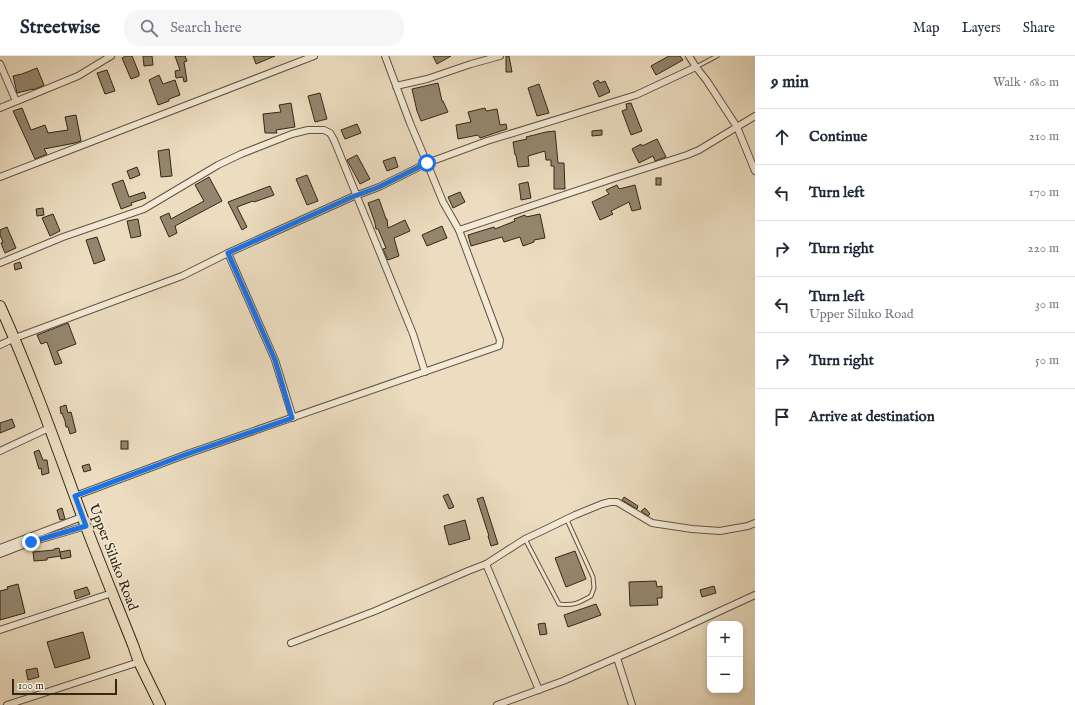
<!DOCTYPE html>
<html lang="en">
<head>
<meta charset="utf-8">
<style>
	body { margin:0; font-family:"IM FELL English",serif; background:#f6f6f7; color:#1f2937 }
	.controls { position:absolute; right:12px; bottom:12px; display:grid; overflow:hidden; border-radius:8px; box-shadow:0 2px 6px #0003 }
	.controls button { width:36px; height:36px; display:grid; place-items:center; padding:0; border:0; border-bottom:1px solid #e0e1e3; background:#fff; color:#1f2937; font:20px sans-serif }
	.scale { position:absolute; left:12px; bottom:10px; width:105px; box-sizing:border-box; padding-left:4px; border:2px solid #342715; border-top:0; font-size:11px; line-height:14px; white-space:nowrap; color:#342715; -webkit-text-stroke:3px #f3e9d6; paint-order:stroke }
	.stop { position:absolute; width:12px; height:12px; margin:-9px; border:3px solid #1a73e8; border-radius:50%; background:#fff }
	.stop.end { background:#1a73e8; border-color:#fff; box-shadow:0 1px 4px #0008 }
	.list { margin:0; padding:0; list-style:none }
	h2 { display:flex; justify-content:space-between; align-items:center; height:52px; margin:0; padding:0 16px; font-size:17px }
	h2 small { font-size:13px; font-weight:400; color:#747a83 }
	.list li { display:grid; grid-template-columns:26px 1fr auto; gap:12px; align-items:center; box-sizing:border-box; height:56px; padding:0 16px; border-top:1px solid #e0e1e3 }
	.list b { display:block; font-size:15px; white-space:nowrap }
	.list p { margin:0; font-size:13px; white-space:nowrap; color:#747a83 }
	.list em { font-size:13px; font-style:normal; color:#747a83 }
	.icon { flex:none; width:22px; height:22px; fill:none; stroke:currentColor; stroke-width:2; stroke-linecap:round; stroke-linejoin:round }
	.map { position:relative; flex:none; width:755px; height:649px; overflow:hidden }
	header { display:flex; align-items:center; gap:24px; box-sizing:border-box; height:56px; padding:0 20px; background:#fff; border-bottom:1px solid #e0e1e3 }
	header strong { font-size:19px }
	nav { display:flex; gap:22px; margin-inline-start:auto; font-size:14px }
	.search { width:280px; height:36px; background:#f6f6f7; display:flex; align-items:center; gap:10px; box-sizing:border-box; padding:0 14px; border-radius:16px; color:#747a83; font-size:15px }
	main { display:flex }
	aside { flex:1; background:#fff }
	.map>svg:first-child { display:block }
</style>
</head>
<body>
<header>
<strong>Streetwise</strong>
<div class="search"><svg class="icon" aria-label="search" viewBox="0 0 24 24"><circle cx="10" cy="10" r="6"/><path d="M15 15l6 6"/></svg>Search here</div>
<nav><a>Map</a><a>Layers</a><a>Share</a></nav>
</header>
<main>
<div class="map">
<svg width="755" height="649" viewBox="0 0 755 649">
	<rect width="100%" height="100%" fill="#ecddc0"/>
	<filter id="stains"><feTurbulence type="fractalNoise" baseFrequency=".005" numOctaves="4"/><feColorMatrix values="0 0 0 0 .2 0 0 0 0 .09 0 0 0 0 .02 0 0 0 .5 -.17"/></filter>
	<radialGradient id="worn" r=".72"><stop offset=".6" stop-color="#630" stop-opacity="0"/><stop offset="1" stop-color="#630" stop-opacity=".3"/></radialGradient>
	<g fill="#94866e" stroke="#342715">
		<path d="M126,0h6l7,17v3l-8,3 -9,-21z"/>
		<path d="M143,0h9l1,9 -9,1z"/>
		<path d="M175,0h10l2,5 -3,1 3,19 -3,1 -1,-5 -7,1 -1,-7 5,-1z"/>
		<path d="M253,0h22l-19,8z"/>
		<path d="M433,0h18l-14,8z"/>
		<path d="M506,0h3l3,16h-6z"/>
		<path d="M669,0h11l3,4 -27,15 -5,-9z"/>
		<path d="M37,12l7,17 -11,5v-1l-16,4 -4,-17 9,-2z"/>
		<path d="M107,14l8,21 -10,3 -8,-21z"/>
		<path d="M159,19l4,9 12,-4 5,15 -11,4v2l-11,4 -9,-25z"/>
		<path d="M598,24l2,3 5,-2 5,11 -11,5 -6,-14z"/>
		<path d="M438,27l4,18h1l5,11 -27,9 -4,-10 -5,-22z"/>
		<path d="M539,28l10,29 -12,3 -9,-28z"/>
		<path d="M320,37l7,26 -12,3 -7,-26z"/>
		<path d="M291,47l4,24 -19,3 1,3h-12l-2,-19 18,-2 -2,-7z"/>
		<path d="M631,47l11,28 -11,4 -9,-24 5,-2 -1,-5z"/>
		<path d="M22,52l9,22 14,-5 3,8 20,-3 -3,-13 11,-2 5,26 -6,2 -31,6 3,5 -12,5 -22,-48z"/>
		<path d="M485,52l1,3 11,-2 3,16 6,-1 1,5 -27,9 -2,-3 -20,4 -2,-14 15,-3 -3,-10z"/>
		<path d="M357,68l4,9 -16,6 -4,-9z"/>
		<path d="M602,74v5l-10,1v-5z"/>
		<path d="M555,75l3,32h6l1,26h-11v-23h-3v-6h-5l-1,-9 -17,5 1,10 -11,1 -2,-12h-1l-2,-13 14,-3 -1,-2 20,-5z"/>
		<path d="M657,83l9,18 -11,4 -2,-5 -14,7 -7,-14 9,-5 1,2z"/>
		<path d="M169,93l3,27 -11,1 -3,-26z"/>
		<path d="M357,99l13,24 -10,5 -13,-24z"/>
		<path d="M395,101l3,10 -11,4 -4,-10z"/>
		<path d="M137,111l3,8 -10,4 -3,-8z"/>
		<path d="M307,119l11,26 -11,4 -11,-26z"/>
		<path d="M209,121l13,24 -47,25 2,7 -8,4 -9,-20 9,-4 2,6 33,-18 -9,-16z"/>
		<rect x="656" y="122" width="5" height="7"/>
		<path d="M123,124l6,17 15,-5 2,6 -15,5 1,2 -11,4 -9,-25z"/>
		<path d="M528,126l3,16 -10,2 -2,-16z"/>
		<path d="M617,129l2,4 16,-4 6,24 -9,2 -3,-9 -18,9 2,3 -13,6 -8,-18 17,-8 -3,-4z"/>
		<path d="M270,130l4,9 -20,7 -1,-1 -16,6 10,20 -5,3 -14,-28z"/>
		<path d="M460,136l5,10 -12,6 -5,-11z"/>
		<path d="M379,143l7,20h1l1,9 17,-8 5,11 -16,7 5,18 -11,4 -5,-11 3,-1 -8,-19h-2l-1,-6 -7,-20z"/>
		<path d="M43,152l1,7 -7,1 -1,-7z"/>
		<path d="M53,158l7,17 -10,5 -8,-18z"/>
		<path d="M540,158l5,24 -11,2v2l-11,4 -3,-9 -16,5 -2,-5 -31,9 -3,-11 26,-8 1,2 20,-8 -1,-2 11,-4 1,2z"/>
		<path d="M138,163l3,17 -10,2 -4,-17z"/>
		<path d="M442,170l5,12 -20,8 -5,-11z"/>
		<path d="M7,171l9,21 -11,5 -4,-10 2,-1 -3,-7v-5z"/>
		<path d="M97,181l8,23 -11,4 -8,-24z"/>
		<path d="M20,206l2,6 -7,2 -1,-6z"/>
		<path d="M68,267l8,21 -19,7 5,12 -7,2 -8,-23 -6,2 -4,-9z"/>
		<path d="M66,349l2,8 3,-1 5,20 -6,2 -2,-7h-2l-1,-6 -3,-8 -1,1 -1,-7z"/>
		<path d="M12,363l3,8 -15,6v-10z"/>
		<rect x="121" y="385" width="7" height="8"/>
		<path d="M39,394l4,10h4l2,13 -7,2 -1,-7 -2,1 -5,-17z"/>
		<path d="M89,408l2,6 -7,2 -2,-6z"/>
		<path d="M448,438l6,13 -5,2 -6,-13z"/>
		<path d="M483,441l15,47 -7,2 -3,-10h1l-12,-37z"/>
		<path d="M624,441l14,9 -1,3 -15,-9z"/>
		<path d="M62,452l3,11 -5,1 -3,-10z"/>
		<path d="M645,452l5,6 -2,2 -7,-5z"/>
		<path d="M465,464l5,19 -21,6 -5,-19z"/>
		<path d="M59,492l2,8 -14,2v2l-13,1 -1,-9 21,-2v-1z"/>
		<path d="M70,494l1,7 -10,2 -1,-7z"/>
		<path d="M575,495l11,28 -20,8 -11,-29z"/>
		<path d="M656,525l1,6 5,-1v12h-5l1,7 -28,1 -1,-24z"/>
		<path d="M18,528l7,29 -25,7v-29l8,-2 -1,-2z"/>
		<path d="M714,530l2,7 -14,4 -2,-7z"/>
		<path d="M87,531l3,7 -14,5 -2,-8z"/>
		<path d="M596,548l5,11 -33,12 -4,-12z"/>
		<path d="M545,567l2,11 -7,1 -2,-11z"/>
		<path d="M83,576l7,26 -35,10 -8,-26z"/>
		<path d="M37,612l2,9 -11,3 -2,-10z"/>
	</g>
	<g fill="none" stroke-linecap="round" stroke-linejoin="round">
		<defs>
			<g id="service">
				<path d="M696,11l21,-11"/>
				<path d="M525,483l34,65c14,2 20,-1 32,-8l3,-8 -1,-11 -26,-57"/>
			</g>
			<g id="minor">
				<path d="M689,0l7,11 11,14 30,46 18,44"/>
				<path d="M0,8l16,37"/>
				<path d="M396,30l31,-7 44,-15 29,-8"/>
				<path d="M0,52l78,-32 33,-20"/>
				<path d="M0,121l314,-121"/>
				<path d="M459,174l156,-52 72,-23 12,-5 56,-34"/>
				<path d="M228,197l47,107 18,58"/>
				<path d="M0,207l63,-26 81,-28 74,-44 23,-11 51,-20 16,-4h16l6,3 4,7 79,194 12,38"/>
				<path d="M0,289l15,-7 167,-62 46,-23 124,-56 27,-10 48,-24 60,-22 149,-46 60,-28"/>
				<path d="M0,395l49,-23"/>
				<path d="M75,440l115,-43 309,-107 1,-6 -41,-110 -16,-28 -16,-39 -17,-40 -25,-67"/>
				<path d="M0,492l82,-31"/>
				<path d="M0,498l31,-12 55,-16"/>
				<path d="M486,508l53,126"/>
				<path d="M0,574l112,-37"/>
				<path d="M291,587l84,-32 93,-40 18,-7 39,-25 17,-8 33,-16 27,-11 8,-2h7l35,21 40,6 28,2 28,-5 7,-3"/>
				<path d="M617,602l15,47"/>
				<path d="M7,649l132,-43"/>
				<path d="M497,649l66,-24 105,-46 87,-40"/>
			</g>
			<path id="primary" d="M0,250c31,68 56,139 82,210 16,43 34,86 51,129l6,17 21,43"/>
		</defs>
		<use href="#service" stroke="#625440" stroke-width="5"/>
		<use href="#minor" stroke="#625440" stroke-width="8"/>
		<use href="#primary" stroke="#342715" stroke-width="12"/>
		<use href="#service" stroke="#f3e9d6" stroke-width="3"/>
		<use href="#minor" stroke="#f3e9d6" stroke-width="6"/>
		<use href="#primary" stroke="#ecddc0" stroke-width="10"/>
	</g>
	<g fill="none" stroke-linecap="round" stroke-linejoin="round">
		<path stroke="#1a73e8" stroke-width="5" d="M31,486l55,-16 -11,-30 115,-43 102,-35 -17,-58 -47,-107 124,-56 27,-10 48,-24"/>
	</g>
	<g text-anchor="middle" stroke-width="3" stroke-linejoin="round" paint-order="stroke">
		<g font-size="14" fill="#342715" stroke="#f3e9d6">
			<text transform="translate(114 501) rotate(69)" y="5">Upper Siluko Road</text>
		</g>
	</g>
	<rect width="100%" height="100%" filter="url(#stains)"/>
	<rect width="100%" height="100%" fill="url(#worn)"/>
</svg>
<div class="controls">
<button>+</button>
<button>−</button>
</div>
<div class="scale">100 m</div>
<div class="stop" style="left:427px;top:107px"></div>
<div class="stop end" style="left:31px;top:486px"></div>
</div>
<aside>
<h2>9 min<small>Walk · 680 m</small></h2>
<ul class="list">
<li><svg class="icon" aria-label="ahead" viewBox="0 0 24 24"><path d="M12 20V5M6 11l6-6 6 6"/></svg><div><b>Continue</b></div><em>210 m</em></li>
<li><svg class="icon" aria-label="left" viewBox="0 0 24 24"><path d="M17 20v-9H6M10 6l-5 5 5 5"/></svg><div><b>Turn left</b></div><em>170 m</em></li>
<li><svg class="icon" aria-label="right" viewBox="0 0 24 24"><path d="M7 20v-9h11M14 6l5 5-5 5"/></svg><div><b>Turn right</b></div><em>220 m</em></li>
<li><svg class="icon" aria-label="left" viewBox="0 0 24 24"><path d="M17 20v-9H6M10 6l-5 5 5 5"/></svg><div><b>Turn left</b><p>Upper Siluko Road</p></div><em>30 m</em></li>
<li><svg class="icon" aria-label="right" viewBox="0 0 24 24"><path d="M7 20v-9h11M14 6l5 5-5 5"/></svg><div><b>Turn right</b></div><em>50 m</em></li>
<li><svg class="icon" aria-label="arrive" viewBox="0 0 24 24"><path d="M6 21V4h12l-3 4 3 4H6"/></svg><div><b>Arrive at destination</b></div></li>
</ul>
</aside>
</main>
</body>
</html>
